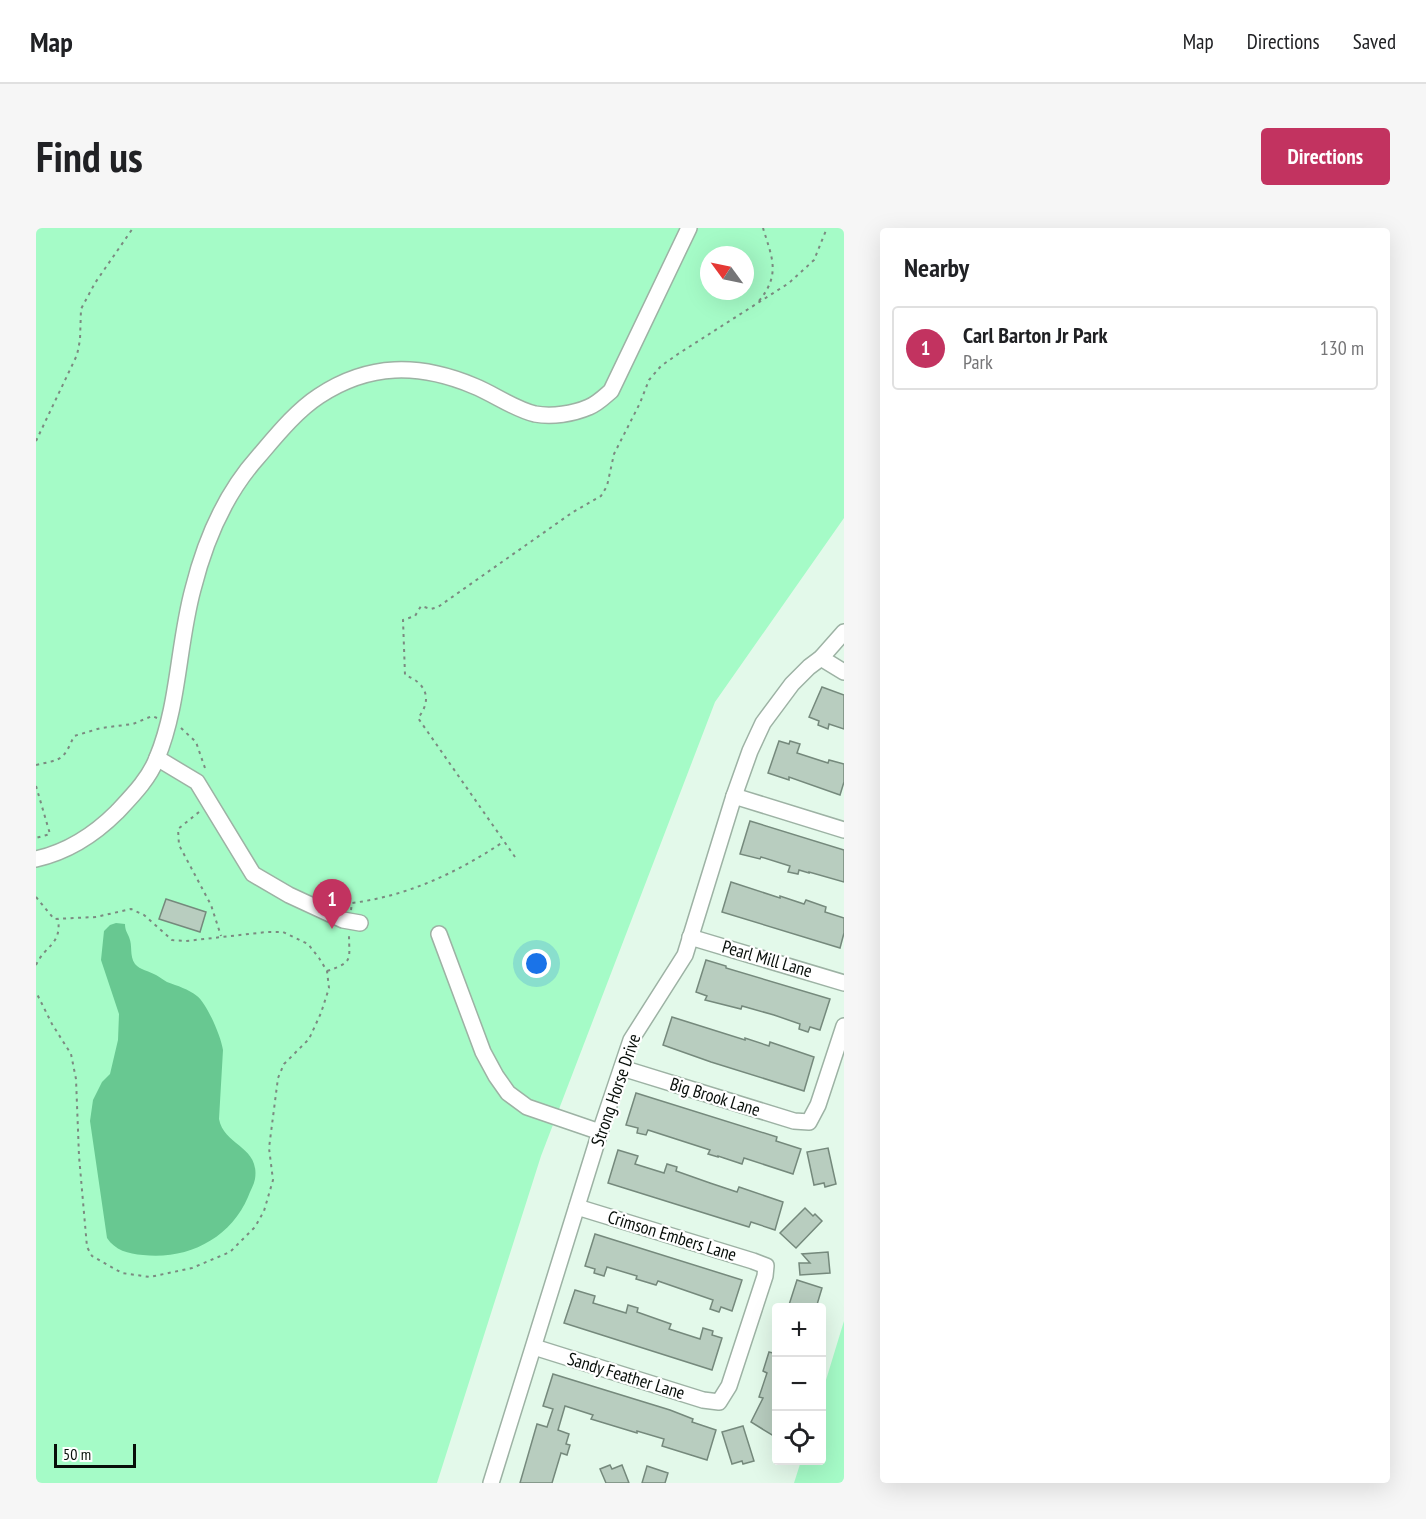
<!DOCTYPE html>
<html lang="en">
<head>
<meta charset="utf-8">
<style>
	body { margin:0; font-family:"PT Sans Narrow",sans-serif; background:#f6f6f6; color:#202124 }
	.controls { position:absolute; right:18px; bottom:18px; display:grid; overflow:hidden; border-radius:6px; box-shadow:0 6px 24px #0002 }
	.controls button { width:54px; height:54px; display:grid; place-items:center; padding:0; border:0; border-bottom:2px solid #e0e0e0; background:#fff; color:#202124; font:30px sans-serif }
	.compass { position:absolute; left:664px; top:18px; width:54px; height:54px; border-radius:50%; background:#fff; box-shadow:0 6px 24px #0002; rotate:303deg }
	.scale { position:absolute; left:18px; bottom:15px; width:82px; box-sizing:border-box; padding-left:6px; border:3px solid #070e09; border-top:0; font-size:16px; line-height:21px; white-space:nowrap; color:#070e09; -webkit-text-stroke:4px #fff; paint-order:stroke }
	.you { position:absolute; left:501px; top:736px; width:21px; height:21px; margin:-15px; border:4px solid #fff; border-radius:50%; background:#1a73e8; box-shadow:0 0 0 9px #1a73e833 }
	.badge { display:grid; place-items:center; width:39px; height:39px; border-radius:50%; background:#c23360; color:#fff; font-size:20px; font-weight:700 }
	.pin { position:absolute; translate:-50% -50px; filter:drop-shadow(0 2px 3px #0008) }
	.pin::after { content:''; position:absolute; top:32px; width:21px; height:18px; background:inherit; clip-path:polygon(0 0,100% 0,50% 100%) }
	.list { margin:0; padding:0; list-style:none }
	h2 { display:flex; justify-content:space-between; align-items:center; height:78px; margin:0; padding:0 24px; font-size:26px }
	h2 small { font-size:20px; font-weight:400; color:#757577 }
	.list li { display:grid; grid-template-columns:39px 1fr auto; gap:18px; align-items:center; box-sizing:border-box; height:84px; margin:0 12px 12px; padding:0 12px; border:2px solid #e0e0e0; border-radius:6px }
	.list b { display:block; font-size:22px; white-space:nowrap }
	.list p { margin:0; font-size:20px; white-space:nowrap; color:#757577 }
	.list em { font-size:20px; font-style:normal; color:#757577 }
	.icon { flex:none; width:33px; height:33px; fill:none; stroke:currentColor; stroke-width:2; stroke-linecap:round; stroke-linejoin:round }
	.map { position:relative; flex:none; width:808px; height:1255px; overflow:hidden; border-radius:6px }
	header { display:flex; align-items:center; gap:36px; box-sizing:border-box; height:84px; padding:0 30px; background:#fff; border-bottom:2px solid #e0e0e0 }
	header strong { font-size:28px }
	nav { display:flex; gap:33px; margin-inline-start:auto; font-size:21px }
	.intro { display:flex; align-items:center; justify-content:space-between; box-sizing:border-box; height:144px; padding:0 36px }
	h1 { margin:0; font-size:42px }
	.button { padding:15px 27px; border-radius:6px; background:#c23360; color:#fff; font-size:21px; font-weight:700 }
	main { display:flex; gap:36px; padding:0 36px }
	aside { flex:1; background:#fff; border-radius:6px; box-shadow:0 6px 24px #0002 }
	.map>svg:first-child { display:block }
</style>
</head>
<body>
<header>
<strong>Map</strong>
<nav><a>Map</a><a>Directions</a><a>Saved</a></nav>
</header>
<div class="intro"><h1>Find us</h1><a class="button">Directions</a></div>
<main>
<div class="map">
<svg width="808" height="1255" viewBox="0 0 808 1255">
	<rect width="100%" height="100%" fill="#e3f9ea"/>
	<g fill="#a5fbc7" fill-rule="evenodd">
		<path d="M0,0h808v290l-129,184 -174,454 -104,327h-401zM673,27h36v36h-36z"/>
		<path d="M808,1093v162h-50l7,-22 21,-1v-67z"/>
	</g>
	<path fill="#68c891" d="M80,695l9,1c0,6 2,8 4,13 4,9 0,18 6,27 5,6 14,7 21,11 4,2 7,5 11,7 11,4 21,7 30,14 10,8 24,40 26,54l-4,69c5,27 41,27 36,60 -1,6 -5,12 -7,18 -18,42 -61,63 -105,58 -15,-1 -28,-5 -36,-17l-17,-117 3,-21 9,-18 8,-8 8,-34 1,-26 -18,-54 3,-29 6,-6z"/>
	<g fill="#b8cdbf" stroke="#75897c" stroke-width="1.5">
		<path d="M786,459l22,8v34l-15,-5 -1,5 -10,-4 1,-4 -10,-4z"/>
		<path d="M743,513l10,3 1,-3 10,3 -3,9 31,10 1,-3 15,4v18l-4,13 -51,-18v3l-21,-7z"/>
		<path d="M714,593l94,29v32l-35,-10v1l-10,-3 -1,4 -10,-2 2,-6 -29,-9 -1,2 -20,-5z"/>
		<path d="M695,654l49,16v-2l24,8 2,-4 20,7 -1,5 19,6v15l-4,15 -118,-36z"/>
		<path d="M130,671l40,13 -6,20 -41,-13z"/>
		<path d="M670,732l20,6v2l104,31 -10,31 -10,-3 -2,5 -9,-3 1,-5 -26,-9 -32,-9 -1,3 -36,-9 2,-4 -11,-4z"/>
		<path d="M636,789l73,23v-2l24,8 1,-4 44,15 -10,34 -93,-29 -48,-17z"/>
		<path d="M600,865l141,44 -1,4 25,8 -8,25 -49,-16 -2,6 -24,-8v1l-10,-3 2,-4 -62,-20 -2,5 -9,-2 1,-5 -12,-3z"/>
		<path d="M792,920l8,36 -11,3 -1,-4 -10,2 -7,-33z"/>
		<path d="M582,922l20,6 -3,8 29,9 3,-9 10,3 -1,4 34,12 27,9 2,-5 44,15 -8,28 -24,-8 -2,5 -141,-44z"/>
		<path d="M769,980l8,8 2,-2 7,7 -26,27 -16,-15z"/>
		<path d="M559,1006l147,46 -10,31 -11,-4 -2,5 -9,-3 3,-9 -55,-19 -2,4 -20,-6 1,-3 -30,-9 -3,9 -10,-3 1,-4 -10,-3z"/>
		<path d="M792,1024l2,21 -30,2 -1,-12h11l-8,-9z"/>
		<path d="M761,1052l25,8 -6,20h-28z"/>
		<path d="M539,1062l20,6 -2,7 33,10 2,-8 10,3 -1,4 34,12 -2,5 31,10 3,-11 10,3 -1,4 10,3 -10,32 -148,-47z"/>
		<path d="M733,1124l8,2v84l-26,-16 12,-24 -4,-1 8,-24 -4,-2z"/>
		<path d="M517,1146l117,36 23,9 -1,3 24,8 -9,30 -45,-14 2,-7 -27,-8v2l-46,-14 2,-4 -28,-9 -7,24 11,4 -3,10 4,1 -3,10 -6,-2 -9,30h-32l17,-59 10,3 6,-18 -10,-3z"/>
		<path d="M707,1198l11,35 -11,3 -1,-3 -10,3 -10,-32z"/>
		<path d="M574,1237l2,4 10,-4 7,18h-23l-6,-14z"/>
		<path d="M611,1238l21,7 -3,10h-23z"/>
	</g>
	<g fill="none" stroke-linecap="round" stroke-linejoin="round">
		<defs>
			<g id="minor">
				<path d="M785,430l23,14"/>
				<path d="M121,530l40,24 56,92 36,21 54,25 17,3"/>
				<path d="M698,568l110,34"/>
				<path d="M0,631c31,-7 59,-25 81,-47 15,-16 32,-33 40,-54 22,-53 21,-114 36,-169 12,-48 31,-94 65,-132 18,-21 38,-46 61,-61 50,-33 100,-33 155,-10 20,8 40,23 61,28 17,3 38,0 54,-7 8,-3 15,-10 22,-16l78,-163"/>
				<path d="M403,706l44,118 13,24 12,17 19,14 73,25"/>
				<path d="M654,709l154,46"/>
				<path d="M586,840l172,53 15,1 9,-17 26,-79"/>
				<path d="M498,1119l169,53 16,2 10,-16 36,-110 1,-10 -13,-5 -176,-54"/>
				<path d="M455,1255l109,-351 31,-92 54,-85 49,-159 16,-45 13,-28 29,-39 17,-17 12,-9 23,-26"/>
			</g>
		</defs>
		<use href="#minor" stroke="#9db2a4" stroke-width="18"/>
		<g stroke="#7b8a80" stroke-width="2" stroke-dasharray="3 4.5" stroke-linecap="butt">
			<path d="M723,73c22,-27 13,-43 4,-73"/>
			<path d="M0,213l41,-86 3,-15 1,-31 14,-26 38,-55"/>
			<path d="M145,500l15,14 10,29"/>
			<path d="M0,537c26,-6 27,-4 38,-29l27,-8 32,-4 19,-8 5,2"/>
			<path d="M0,558l14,48 -14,4"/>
			<path d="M163,584l-21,17 1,16 32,60 10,31"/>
			<path d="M479,629l-97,-139c15,-19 8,-35 -13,-43l-2,-55 12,-4 6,-10 10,3 7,-2 135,-95 28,-16 6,-10 7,-32 26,-51 9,-23 12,-14 17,-12 111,-71 25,-23 13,-32"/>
			<path d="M0,669l18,22 42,-2 35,-8 13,6 28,25 14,1 81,-9h16l25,12 11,14 8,13 2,17 -8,25 -12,26 -25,25 -6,14 -9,70 4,32 -9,31 -9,16 -25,25 -38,16 -42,9 -28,-4 -30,-17 -5,-9 -8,-91 -3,-77 -5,-25 -19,-30 -16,-32"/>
			<path d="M315,682l1,-7c55,-7 105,-30 151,-61"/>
			<path d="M0,737c9,-20 26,-20 22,-46"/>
			<path d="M291,743c27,-9 22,-11 22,-37"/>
		</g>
		<use href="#minor" stroke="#fff" stroke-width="15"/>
	</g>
	<g text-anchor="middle" stroke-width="4.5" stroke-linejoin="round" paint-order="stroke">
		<g font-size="18" fill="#070e09" stroke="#fff">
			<text transform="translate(731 731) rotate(16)" y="6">Pearl Mill Lane</text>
			<text transform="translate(580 862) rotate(-71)" y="6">Strong Horse Drive</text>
			<text transform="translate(679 869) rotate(17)" y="6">Big Brook Lane</text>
			<text transform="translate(636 1008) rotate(17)" y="6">Crimson Embers Lane</text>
			<text transform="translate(590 1148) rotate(17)" y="6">Sandy Feather Lane</text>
		</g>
	</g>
</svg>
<div class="controls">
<button>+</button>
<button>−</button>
<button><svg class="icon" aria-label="locate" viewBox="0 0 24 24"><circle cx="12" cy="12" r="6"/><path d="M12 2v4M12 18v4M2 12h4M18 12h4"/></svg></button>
</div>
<svg class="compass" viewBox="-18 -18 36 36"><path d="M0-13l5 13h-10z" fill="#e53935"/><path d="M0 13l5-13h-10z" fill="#757577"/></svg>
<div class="scale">50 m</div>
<div class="you"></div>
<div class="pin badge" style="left:296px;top:701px">1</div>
</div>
<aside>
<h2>Nearby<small></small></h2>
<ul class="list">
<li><span class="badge">1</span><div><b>Carl Barton Jr Park</b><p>Park</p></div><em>130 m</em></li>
</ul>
</aside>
</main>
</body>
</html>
